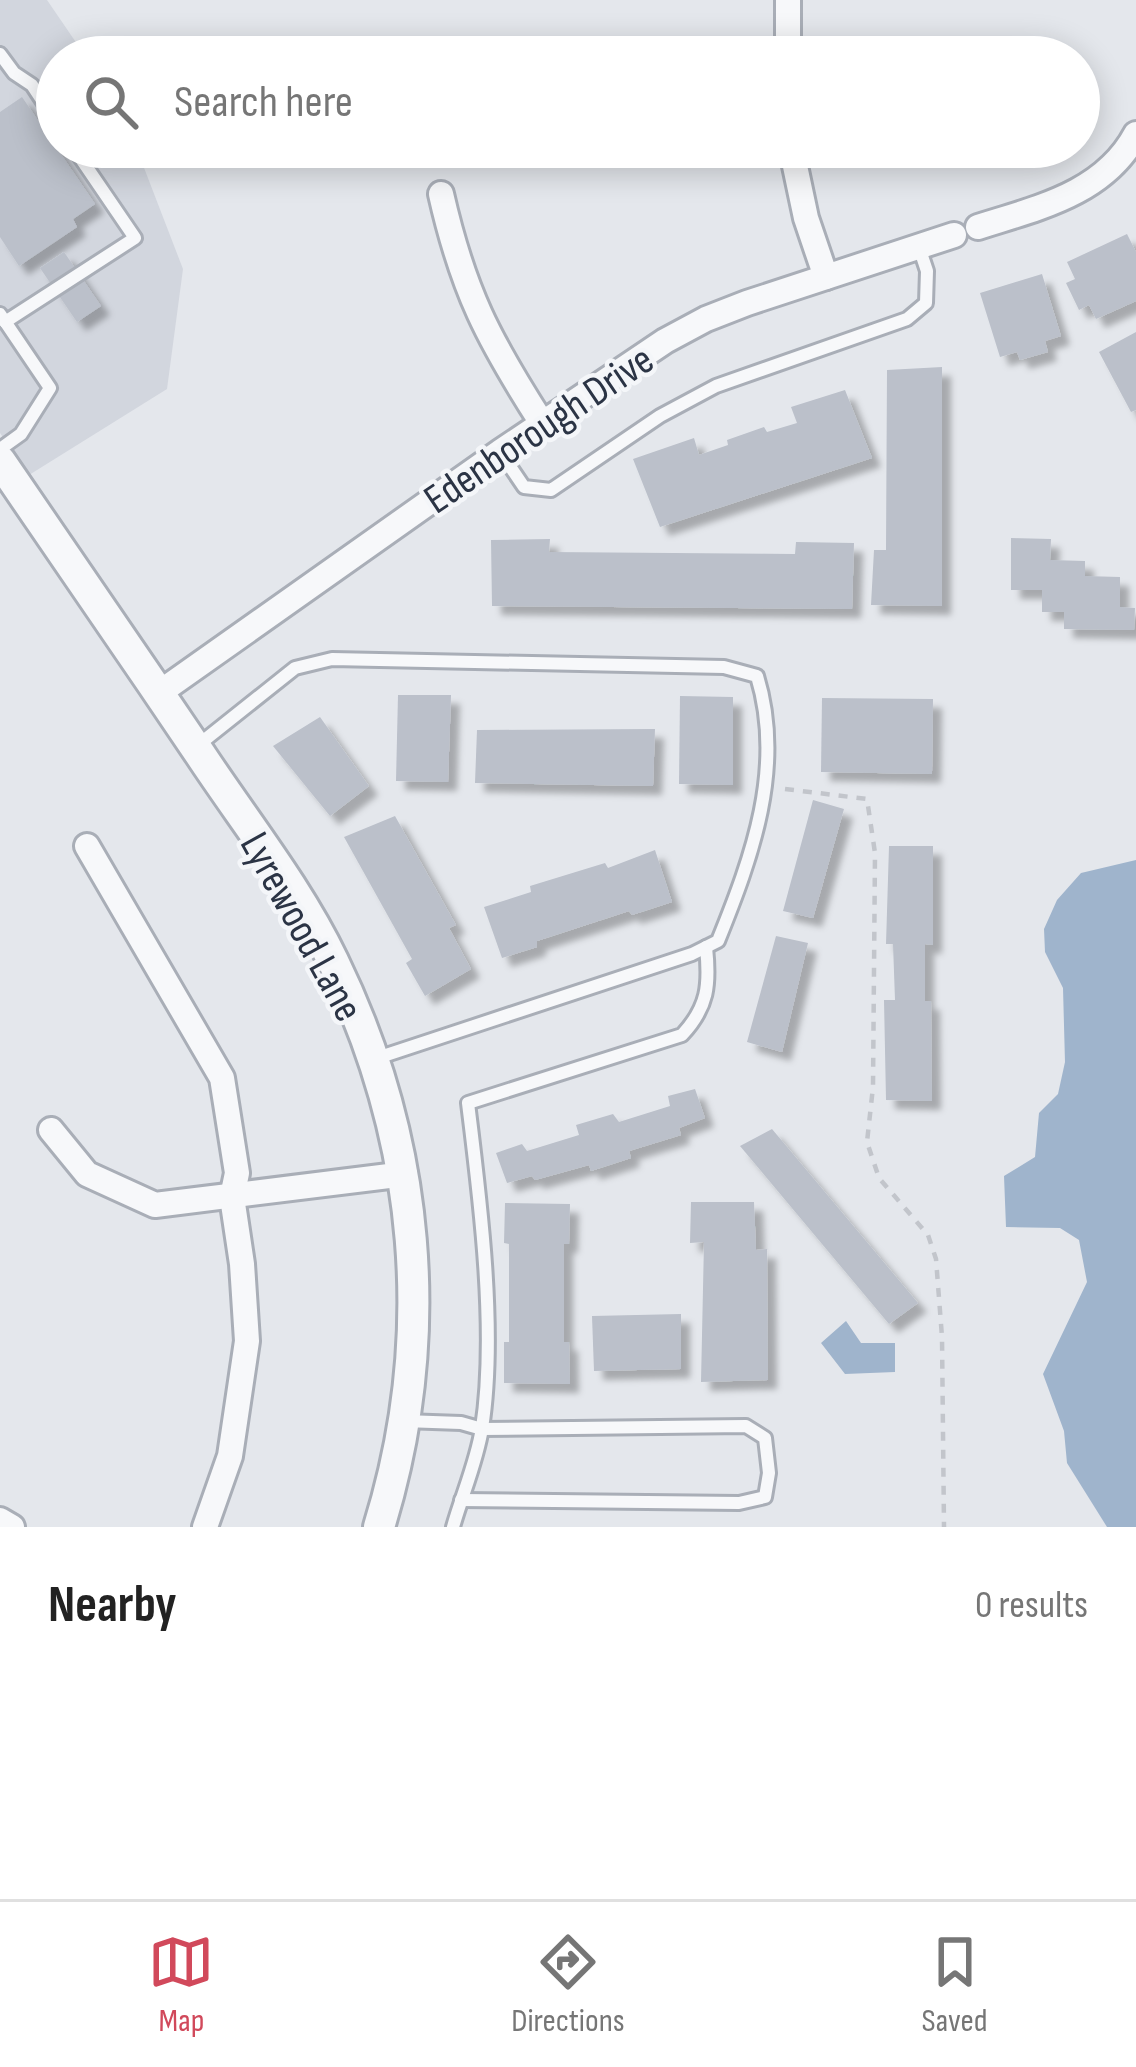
<!DOCTYPE html>
<html lang="en">
<head>
<meta charset="utf-8">
<style>
	body { margin:0; font-family:"Sofia Sans Condensed",sans-serif; background:#f6f6f6; color:#222 }
	.list { margin:0; padding:0; list-style:none }
	h2 { display:flex; justify-content:space-between; align-items:center; height:156px; margin:0; padding:0 48px; font-size:51px }
	h2 small { font-size:39px; font-weight:400; color:#767676 }
	.icon { flex:none; width:66px; height:66px; fill:none; stroke:currentColor; stroke-width:2; stroke-linecap:round; stroke-linejoin:round }
	.map { position:relative; flex:none; width:1136px; height:1527px; overflow:hidden }
	.search { position:absolute; background:#fff; box-shadow:0 6px 30px #0003; left:36px; right:36px; top:36px; height:132px; display:flex; align-items:center; gap:30px; box-sizing:border-box; padding:0 42px; border-radius:66px; color:#767676; font-size:45px }
	.sheet { height:372px; background:#fff }
	nav { display:flex; justify-content:space-around; align-items:center; box-sizing:border-box; height:168px; border-top:3px solid #e0e0e0; background:#fff; font-size:33px; color:#767676 }
	nav a { display:grid; justify-items:center; gap:6px }
	nav .on { color:#d1495b }
	.map>svg:first-child { display:block }
</style>
</head>
<body>
<div class="map">
<svg width="1136" height="1527" viewBox="0 0 1136 1527">
	<defs>
		<filter id="shadow"><feDropShadow dx="9" dy="9" stdDeviation="3" flood-color="#0004"/></filter>
	</defs>
	<rect width="100%" height="100%" fill="#e4e7ec"/>
	<path fill="#d2d6de" d="M0,0h47l39,57h-29v90h79l47,122 -16,120 -138,86 -29,-42z"/>
	<g fill="#9fb4cc">
		<path d="M1136,860v667h-29l-40,-64 -3,-32 -21,-57 44,-92 -8,-42 -19,-12 -54,-1 -2,-51 31,-19 4,-44 19,-19 7,-32 -2,-74 -18,-36 -1,-23 13,-29 24,-27z"/>
		<path d="M846,1321l15,22h34v29l-50,2 -24,-31z"/>
	</g>
	<g fill="#bbc0ca" filter="url(#shadow)">
		<path d="M22,97l73,107 -22,15 4,8 -58,39 -19,-29v-125z"/>
		<path d="M1127,234l9,18v49l-40,18 -7,-14 -10,5 -13,-27 9,-4 -8,-17z"/>
		<path d="M64,252l37,54 -24,16 -37,-54z"/>
		<path d="M1042,274l19,62 -16,5 3,11 -28,8 -3,-8 -17,5 -20,-64z"/>
		<path d="M1136,332v78l-5,2 -32,-60z"/>
		<path d="M942,367v239l-71,-1 3,-55h12l1,-180z"/>
		<path d="M845,390l27,68 -212,69 -27,-68 61,-21 5,17 29,-10 -1,-5 37,-13 3,5 30,-9 -6,-16z"/>
		<path d="M1011,538l40,1 -1,21 35,1v15l35,1v30l15,1 -1,22 -70,-1v-17h-22v-22h-31z"/>
		<path d="M550,539l-1,13 246,2 1,-12 58,1 -2,66 -360,-3 -1,-66z"/>
		<path d="M398,695h53l-3,87 -52,-1z"/>
		<path d="M680,696l53,1v88l-54,-1z"/>
		<path d="M822,698l111,1 -1,75 -111,-2z"/>
		<path d="M320,717l49,69 -39,30 -57,-70z"/>
		<path d="M655,729l-2,57 -178,-3 2,-53z"/>
		<path d="M813,800l31,9 -31,109 -30,-7z"/>
		<path d="M395,816l61,109 -7,3 22,41 -46,27 -19,-33 6,-4 -68,-122z"/>
		<path d="M889,846h44v99l-8,-1v57h6l1,100 -46,-1 -2,-100h11l-2,-56h-7z"/>
		<path d="M655,850l17,52 -40,13 -3,-4 -92,30v6l-35,11 -18,-51 47,-15 -1,-6 75,-23 3,5z"/>
		<path d="M776,936l32,7 -26,109 -35,-10z"/>
		<path d="M695,1089l10,29 -26,10 2,7 -52,16 2,7 -40,13 -2,-6 -54,15 -3,-4 -25,7 -11,-30 26,-9 5,7 52,-16 -3,-10 37,-11 6,8 51,-16 -2,-10z"/>
		<path d="M772,1129l146,174 -29,21 -149,-178z"/>
		<path d="M691,1202h63l2,48 11,-1 1,131 -67,2 3,-140 -14,1z"/>
		<path d="M505,1203l65,1 -1,40h-5v98h5l1,42 -66,-1v-41h5v-98l-5,-1z"/>
		<path d="M681,1314v55l-87,2 -2,-55z"/>
	</g>
	<g fill="none" stroke-linecap="round" stroke-linejoin="round">
		<defs>
			<g id="service">
				<path d="M0,54l14,19 18,12 25,38"/>
				<path d="M0,314l50,74 -29,46 -21,15"/>
				<path d="M5,322l130,-84 -62,-91"/>
				<path d="M501,453l23,34 27,3 109,-74 56,-30 191,-67 19,-16 1,-32 -8,-24"/>
				<path d="M197,746l98,-78 37,-9 392,8 33,9c28,91 -5,181 -39,265l-26,13 -318,105"/>
				<path d="M404,1421l57,2 21,6 264,-3 19,12 4,35 -4,24 -26,6 -278,-3"/>
				<path d="M453,1527c9,-32 24,-66 29,-99 15,-96 -2,-229 -14,-325l214,-68c26,-28 28,-50 24,-88"/>
			</g>
			<g id="minor">
				<path d="M788,57v-57"/>
				<path d="M791,147l15,71 20,59"/>
				<path d="M441,194c22,97 47,145 101,229"/>
				<path d="M978,227c59,-19 126,-33 158,-93"/>
				<path d="M159,693l341,-241 165,-111 41,-22 41,-16 207,-68"/>
				<path d="M87,846l135,232 15,95 -5,24 10,67 5,77 -17,115 -25,71"/>
				<path d="M51,1130l36,44 68,31 250,-31"/>
				<path d="M0,1520l12,7"/>
			</g>
			<path id="tertiary" d="M0,461c67,98 134,195 200,293 45,68 98,134 133,207 87,179 105,375 46,566"/>
		</defs>
		<use href="#service" stroke="#a9aeb7" stroke-width="18"/>
		<use href="#minor" stroke="#a9aeb7" stroke-width="30"/>
		<use href="#tertiary" stroke="#a9aeb7" stroke-width="36"/>
		<path stroke="#c2c5cb" stroke-width="4.5" stroke-dasharray="9 9" stroke-linecap="butt" d="M785,789l82,10 8,54 -2,234 -6,55 12,36 49,57 8,24 6,78 2,190"/>
		<use href="#service" stroke="#f7f8fa" stroke-width="12"/>
		<use href="#minor" stroke="#f7f8fa" stroke-width="24"/>
		<use href="#tertiary" stroke="#f7f8fa" stroke-width="30"/>
	</g>
	<g text-anchor="middle" stroke-width="9" stroke-linejoin="round" paint-order="stroke">
		<g font-size="42" fill="#2b3445" stroke="#f4f6f9">
			<text transform="translate(538 428) rotate(-34)" y="15">Edenborough Drive</text>
			<text transform="translate(303 926) rotate(61)" y="15">Lyrewood Lane</text>
		</g>
	</g>
</svg>
<div class="search"><svg class="icon" aria-label="search" viewBox="0 0 24 24"><circle cx="10" cy="10" r="6"/><path d="M15 15l6 6"/></svg>Search here</div>
</div>
<section class="sheet">
<h2>Nearby<small>0 results</small></h2>
<ul class="list">
</ul>
</section>
<nav>
<a class="on"><svg class="icon" aria-label="map" viewBox="0 0 24 24"><path d="M3 6l6-2 6 2 6-2v14l-6 2-6-2-6 2zM9 4v14M15 6v14"/></svg>Map</a>
<a><svg class="icon" aria-label="directions" viewBox="0 0 24 24"><path d="M12 3l9 9-9 9-9-9zM9 14v-3h6M13 9l2 2-2 2"/></svg>Directions</a>
<a><svg class="icon" aria-label="saved" viewBox="0 0 24 24"><path d="M7 4h10v16l-5-4-5 4z"/></svg>Saved</a>
</nav>
</body>
</html>
